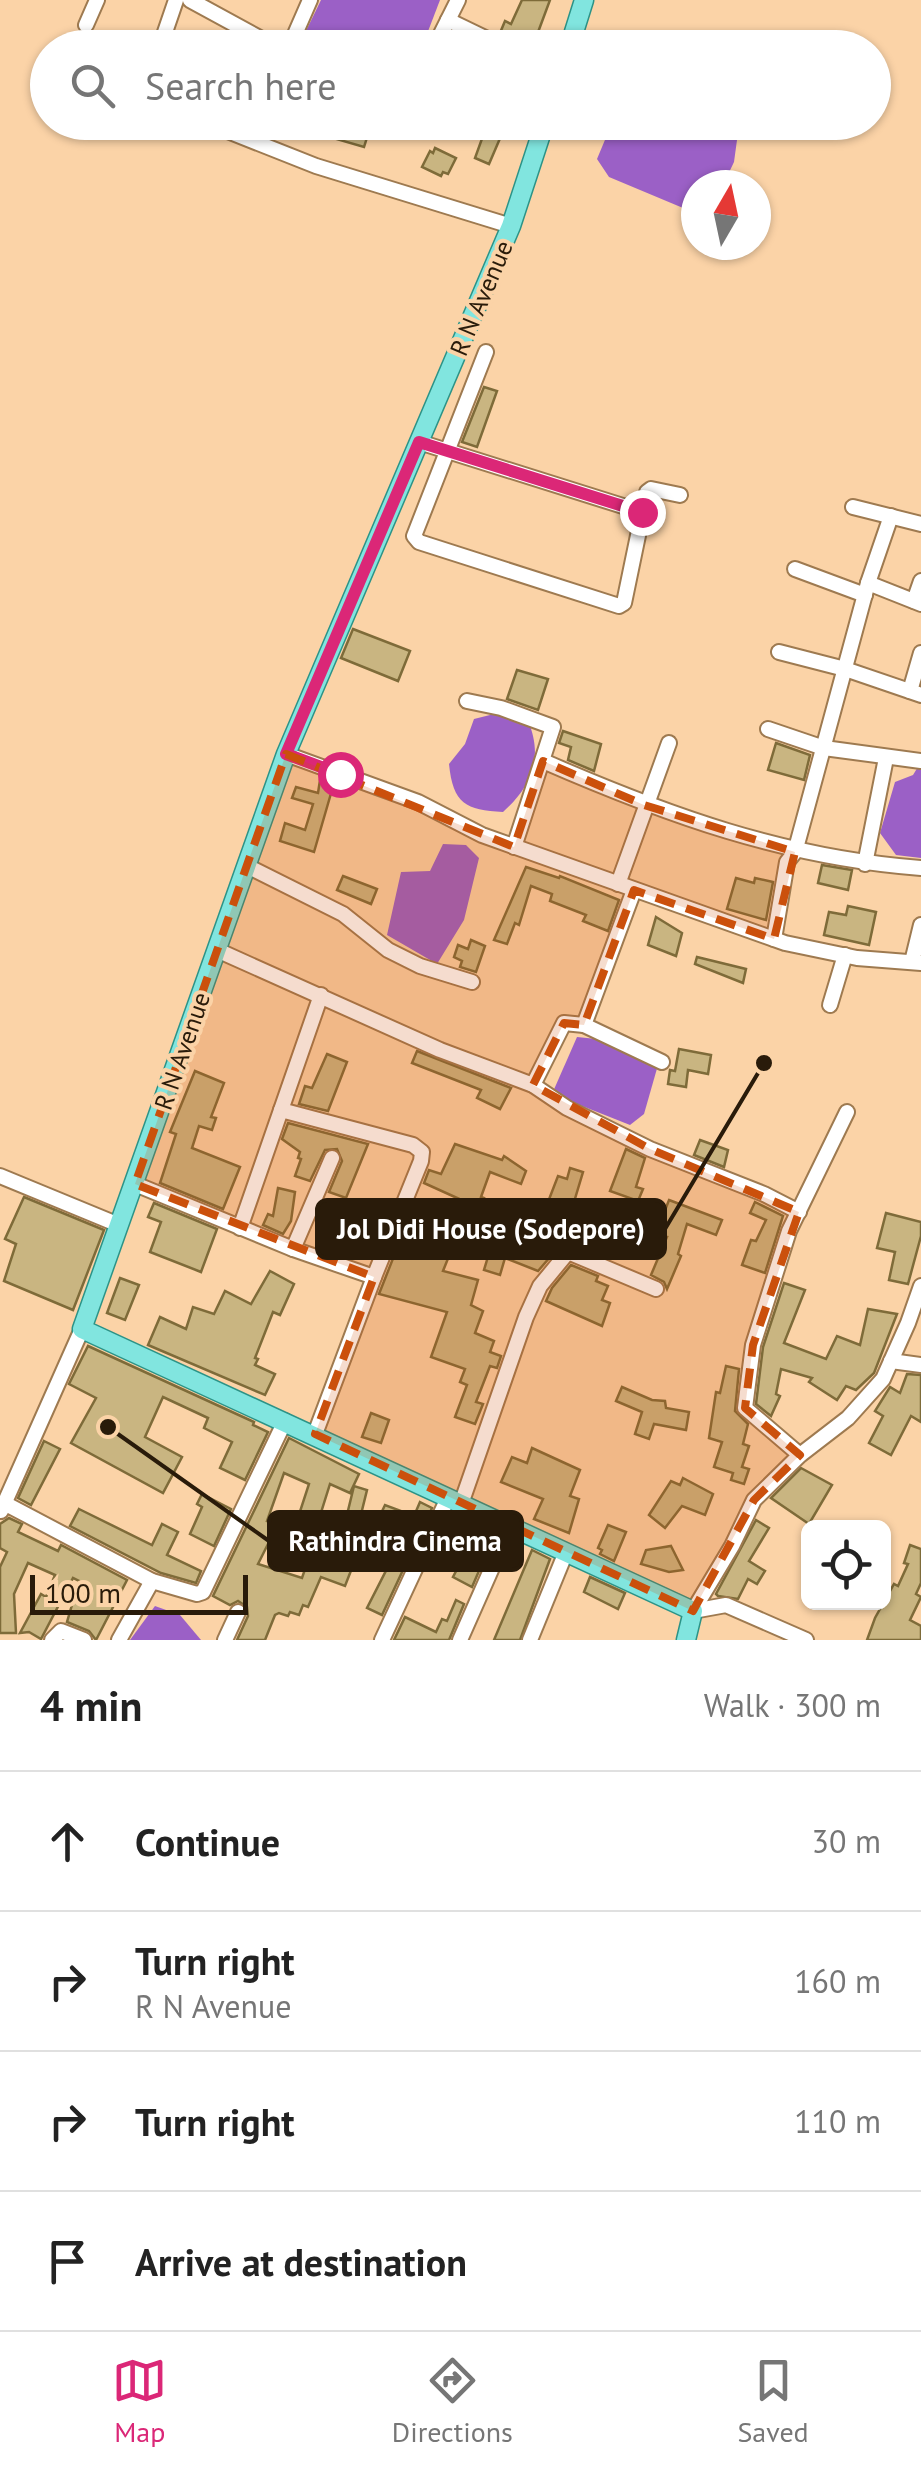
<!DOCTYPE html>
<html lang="en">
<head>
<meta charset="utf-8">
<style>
	body { margin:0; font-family:"PT Sans",sans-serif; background:#f2f2f2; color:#222 }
	.controls { position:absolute; right:30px; bottom:30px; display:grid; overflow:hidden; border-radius:15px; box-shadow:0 2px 8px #0004 }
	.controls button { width:90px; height:90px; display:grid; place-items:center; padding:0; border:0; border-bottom:2px solid #e0e0e0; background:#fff; color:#222; font:50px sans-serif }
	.compass { position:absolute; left:681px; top:170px; width:90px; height:90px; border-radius:50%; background:#fff; box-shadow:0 2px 8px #0004; rotate:9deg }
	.scale { position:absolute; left:30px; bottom:25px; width:218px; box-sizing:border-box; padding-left:10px; border:5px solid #291b0a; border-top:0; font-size:28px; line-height:35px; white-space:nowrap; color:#291b0a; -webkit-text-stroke:8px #fbd3a7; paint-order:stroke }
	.stop { position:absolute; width:30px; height:30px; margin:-22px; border:8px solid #db2777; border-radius:50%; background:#fff }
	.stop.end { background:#db2777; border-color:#fff; box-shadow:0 2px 10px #0008 }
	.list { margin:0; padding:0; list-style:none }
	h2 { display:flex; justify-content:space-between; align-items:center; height:130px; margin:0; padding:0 40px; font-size:42px }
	h2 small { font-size:32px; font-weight:400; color:#767676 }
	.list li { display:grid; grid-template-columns:65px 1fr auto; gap:30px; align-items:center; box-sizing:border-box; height:140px; padding:0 40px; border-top:2px solid #e0e0e0 }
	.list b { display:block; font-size:38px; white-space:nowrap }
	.list p { margin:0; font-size:32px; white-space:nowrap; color:#767676 }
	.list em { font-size:32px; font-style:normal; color:#767676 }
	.icon { flex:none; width:55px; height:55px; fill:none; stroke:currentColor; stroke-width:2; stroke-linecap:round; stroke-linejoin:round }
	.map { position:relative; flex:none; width:921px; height:1640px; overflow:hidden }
	.search { position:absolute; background:#fff; box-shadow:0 2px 8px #0004; left:30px; right:30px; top:30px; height:110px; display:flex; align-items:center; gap:25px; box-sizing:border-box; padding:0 35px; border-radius:55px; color:#767676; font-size:38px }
	.sheet { height:690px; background:#fff }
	nav { display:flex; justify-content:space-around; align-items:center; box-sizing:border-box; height:140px; border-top:2px solid #e0e0e0; background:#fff; font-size:28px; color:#767676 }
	nav a { display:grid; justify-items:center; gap:5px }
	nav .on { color:#db2777 }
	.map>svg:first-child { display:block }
</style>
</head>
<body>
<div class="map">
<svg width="921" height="1640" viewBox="0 0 921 1640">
	<rect width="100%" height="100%" fill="#fbd3a7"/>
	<g fill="#9b60c6">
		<path d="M321,0h119l-18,47h-115l-3,-12z"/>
		<path d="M612,123h97l28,17 -3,22 -11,23h-27l-1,28 -86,-36 -12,-18z"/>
		<path d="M498,713l30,8c16,37 3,66 -25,91 -37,-2 -50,-8 -54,-48l16,-20 9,-25z"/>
		<path d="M921,762v96l-25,-3 -16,-22 15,-51 18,-7z"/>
		<path d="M443,844l23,1 13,13 -15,62 -27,44 -50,-29 14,-63 29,-1z"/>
		<path d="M577,1037l49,5 32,23 -14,49 -14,11 -78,-31z"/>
		<path d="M155,1606l25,9 21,25h-71z"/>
	</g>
	<g fill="#c9b581" stroke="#7e6b39" stroke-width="2.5" fill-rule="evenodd">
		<path d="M522,0h28l-13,35 6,3 -4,10h-23l-5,-9 -11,-6 5,-12 6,3z"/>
		<path d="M322,122h40l-2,6 9,3 -5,16 -45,-13z"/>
		<path d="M453,122h54l-18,42 -14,-6 8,-22z"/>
		<path d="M435,148l21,10 -8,16 -5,-2 -2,4 -19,-9 8,-16 3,2z"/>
		<path d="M484,387l13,4 -20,56 -15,-5z"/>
		<path d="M353,629l57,22 -12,30 -57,-23z"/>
		<path d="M517,670l31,9 -10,31 -31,-11z"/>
		<path d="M563,731l38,13 -7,27 -26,-11 3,-13 -12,-4z"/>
		<path d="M776,743l34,12 -6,25 -36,-10z"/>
		<path d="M320,780l14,3 -20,69 -34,-11 5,-18 20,7 8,-26 -21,-6 4,-11 22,6z"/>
		<path d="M822,865l30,5 -4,20 -30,-7z"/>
		<path d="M526,867l33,11 1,-2 59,24 -11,31 -25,-10 3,-6 -36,-14 2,-7 -21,-8 -12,39 -4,-2 -8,21 -13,-4z"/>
		<path d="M343,876l34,13 -6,15 -34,-14z"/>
		<path d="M736,878l18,5 1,-5 18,4 -7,38 -39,-11z"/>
		<path d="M848,906l28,6 -7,33 -45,-10 5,-23 17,3z"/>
		<path d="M656,917l26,16 -6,23 -28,-11z"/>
		<path d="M471,940l14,6 -9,26 -16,-5 2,-6 -8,-4 4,-12 10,4z"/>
		<path d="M697,957l49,12 -3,14 -48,-19z"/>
		<path d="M679,1049l32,6 -3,19 -20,-4 -2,17 -18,-3 2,-14 5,1z"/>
		<path d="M417,1051l94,37 -11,21 -23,-11 4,-8 -69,-27z"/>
		<path d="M327,1054l20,8 -19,49 -29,-7 6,-18 7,2z"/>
		<path d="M195,1071l29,12 -13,34 5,1 -4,12 -13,-4 -7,22 48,19 -17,42 -63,-26 16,-49 -6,-2z"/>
		<path d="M288,1123l80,21 -22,54 -17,-6 13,-31 -5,-12 -12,1 -15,31 -15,-5 6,-17 -3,-1 2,-6 -18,-13z"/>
		<path d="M700,1140l28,10 -4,17 -30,-12z"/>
		<path d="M455,1144l47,16 2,-4 22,15 -5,13 -31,-12 -9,25 3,1 -5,14 5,1 -5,17 -9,6 -14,-4 10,-30 -42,-19 5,-13 12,4z"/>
		<path d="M626,1149l19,9 -9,29 7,2 -5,12 -28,-10z"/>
		<path d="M570,1168l13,4 -12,40 23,9 3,-5 20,9 -13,30 -89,-31 4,-15 24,6 15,-39 9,3z"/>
		<path d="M278,1188l17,4 -4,29 -8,13 -20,-9 5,-11 5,2z"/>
		<path d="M24,1197l80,33 -31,80 -69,-29 12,-37 -11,-5z"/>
		<path d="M669,1200l53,20 -6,15 -29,-11 -9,30 3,2 -14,33 -3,-7 -13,-7 16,-38 -5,-1 4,-12 -6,-1z"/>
		<path d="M755,1202l28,14 -18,57 -23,-8 9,-25 5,1 10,-21 -16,-7z"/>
		<path d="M154,1203l63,26 -16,43 -51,-20 11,-30 -13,-5z"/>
		<path d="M886,1213l35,9v14l-13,48 -19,-4 6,-28 -18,-4z"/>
		<path d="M407,1223l48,18 -12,30 35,9 -7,25 12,6 -8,22 19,8 -4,11 11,4 -4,12 -7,-2 -14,36 7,2 -8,20 -20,-7 12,-32 -7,-3 5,-13 -34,-12 16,-45 -68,-18z"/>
		<path d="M494,1237l6,4 50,16 -12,14 -33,-13 -5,17 -16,-5z"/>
		<path d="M571,1265l27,11 -2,5 12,5 -6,14 8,3 -8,23 -56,-25 6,-13z"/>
		<path d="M270,1271l24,13 -14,31 -7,-3 -18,46 3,1 -3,6 20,9 -10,21 -117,-50 12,-28 26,12 7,-22 21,7 11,-23 26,13z"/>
		<path d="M120,1278l19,7 -14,35 -18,-7z"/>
		<path d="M784,1283l21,7 -21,53 42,16 11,-23 23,9 8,-36 29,5 -23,59 -18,17 -10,-4 -9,14 -28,-18 3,-4 -31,-9 -5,25 4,2 -9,20 -15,-12 7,-57z"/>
		<path d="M88,1346l166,76 -1,3 15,7 -23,48 -25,-12 12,-26 -28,-14 4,-10 -45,-21 -18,40 37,20 -19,36 -92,-50 25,-45 -27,-14z"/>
		<path d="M726,1366l13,3 -4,42 13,13 -5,20 6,2 -7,21 7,2 -5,15 -13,-4 2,-7 -19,-6 8,-25 -13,-4 7,-46 4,1z"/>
		<path d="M907,1374l14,1v47l-10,-6 -20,39 -22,-12 14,-27 -8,-5 15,-24 10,6z"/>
		<path d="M622,1387l30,13 13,1 1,7 23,4 -3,18 -32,-6 -5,15 -14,-5 7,-22 -26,-11z"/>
		<path d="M371,1413l18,7 -8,23 -19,-6z"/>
		<path d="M289,1438l70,36 -9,19 -20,-9 -11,35 25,8 10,-41 13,4 -19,77 4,1 -7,18 -24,-9 -13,30 -5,-2 -4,10 -9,-3 -2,4 -9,-3 -4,2 -10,25h-28l11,-24 -1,-9 -9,-6 -8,4 -17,-9zM284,1473l25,11 -16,49 -26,-12zM270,1540l40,15 -8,23 -44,-14z"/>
		<path d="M44,1441l16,8 -29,56 -13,-7z"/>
		<path d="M532,1448l48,22 -10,26 9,3 -10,34 -35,-14 9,-20 -42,-17 11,-25 15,6z"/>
		<path d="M801,1468l31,17 -23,39 -38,-26z"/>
		<path d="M683,1478l30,16 -8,21 -23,-9 -17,22 -16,-13 22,-34 9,4z"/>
		<path d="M202,1494l29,15 -17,37 -24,-12 12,-27 -5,-3z"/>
		<path d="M420,1502l12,6 -50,107 -15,-7 28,-55 -27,-12 17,-36 29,11z"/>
		<path d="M79,1509l73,36 10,-21 16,8 -11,23 34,16 -5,12 -35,-10 -91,-47z"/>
		<path d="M9,1518l13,6 -4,8 40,19 3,-6 66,35 -31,60 -7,-9 -22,-9 12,-41 -6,-3 -32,61 -12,-7 -9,1 21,-39 5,3 9,-22 -27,-12 -14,31 2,39h-16v-66l7,-15 -7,-4v-24z"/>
		<path d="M756,1520l13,8 -20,33 16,10 -8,13 -9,-5 -10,20 -20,-3 -2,-2z"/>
		<path d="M608,1525l18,7 -12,29 -14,-7 2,-4 -4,-2z"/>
		<path d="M910,1545l11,4v34l-5,11 5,3 -11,23 11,6v14h-54l8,-22 19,-34 4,2 10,-22 -4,-1z"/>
		<path d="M671,1546l12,24 -14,2 -28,-8 5,-14z"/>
		<path d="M532,1550l18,9 -30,81h-26z"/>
		<path d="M464,1556l18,8 -10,23 -19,-10z"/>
		<path d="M590,1577l35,16 -7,16 -34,-17z"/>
		<path d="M456,1600l8,4 -15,36h-55l11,-23 31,15 6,-13 5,2z"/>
	</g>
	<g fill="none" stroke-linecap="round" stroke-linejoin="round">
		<defs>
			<g id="minor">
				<path d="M190,0l88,48"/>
				<path d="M448,20l58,28"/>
				<path d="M86,25l11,-25"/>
				<path d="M165,48l-2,-10 13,-38"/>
				<path d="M289,48l21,-48"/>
				<path d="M434,48l24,-48"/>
				<path d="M205,122l111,44 195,60"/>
				<path d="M486,352l-72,184 5,6 200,64 5,-3 23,-111 4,-3 29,6"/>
				<path d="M419,442l223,70"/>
				<path d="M853,507l68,17"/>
				<path d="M795,569l70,26"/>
				<path d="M868,583l53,21"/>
				<path d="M914,601l7,-20"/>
				<path d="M779,652l66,17 76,26"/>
				<path d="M910,691l11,-38"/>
				<path d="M467,701l34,7 52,19 -39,120"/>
				<path d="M768,729l56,19 97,13"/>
				<path d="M286,754l132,48 64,33 303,108 72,15 64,5"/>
				<path d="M543,761c124,54 242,97 378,107"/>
				<path d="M865,864l21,-106"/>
				<path d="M247,866l96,48 45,36 32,16 52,16"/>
				<path d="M618,884l51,-141"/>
				<path d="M774,939l13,-77 8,-10 73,-269 23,-67"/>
				<path d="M217,950l223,100 93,35 34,23 83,41 114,45 35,18"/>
				<path d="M912,962l9,-37"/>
				<path d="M830,1005l15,-50"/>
				<path d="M584,1025l78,37"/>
				<path d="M533,1085l31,-62 20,2 50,-135"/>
				<path d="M281,1110l132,35 9,7 -1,9 -47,116 -81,-28"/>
				<path d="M0,1176l119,49"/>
				<path d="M135,1184l158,65 39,-91"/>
				<path d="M240,1228l81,-233"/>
				<path d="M503,1231l65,21 88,37"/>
				<path d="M891,1361l30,4"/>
				<path d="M315,1434l59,-157"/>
				<path d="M800,1455l-55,-47 8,-63 36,-114 58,-119"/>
				<path d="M4,1503l148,78 45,13 6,-2 82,-171"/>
				<path d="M461,1504l65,-187 14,-31 28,-34"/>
				<path d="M1,1511l81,-182"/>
				<path d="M693,1611l39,-65 22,-46 46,-45 48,-37 35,-39 25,-56 13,-37"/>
				<path d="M693,1611l33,-6 80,35"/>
				<path d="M52,1640l9,-9 23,9"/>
				<path d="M119,1640l33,-59"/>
				<path d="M225,1640l13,-28"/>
				<path d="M382,1640l66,-142"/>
				<path d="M460,1640l50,-113"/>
				<path d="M530,1640l36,-88"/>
			</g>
			<g id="major">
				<path d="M569,48l15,-48"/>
				<path d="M545,122l-34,104 -225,528 -204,575 611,282 -7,29"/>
			</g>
		</defs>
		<use href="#minor" stroke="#9e7a50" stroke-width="18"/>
		<use href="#major" stroke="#2c9387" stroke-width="21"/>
		<use href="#minor" stroke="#fff" stroke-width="14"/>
		<use href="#major" stroke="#81e5df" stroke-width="18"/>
	</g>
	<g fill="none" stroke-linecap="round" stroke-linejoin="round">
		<path stroke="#db2777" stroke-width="12" d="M340,774l-54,-20 133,-312 223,70"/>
	</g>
	<path fill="#cb500c" fill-opacity="0.2" stroke="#cb500c" stroke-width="8" stroke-dasharray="20 12" stroke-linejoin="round" d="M286,754l228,93 29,-86 101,44 151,47 -21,87 -140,-49 -50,135 -20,-2 -31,62 117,64 149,63 -46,133 -8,63 55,47 -46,45 -61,111 -378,-177 59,-157 -239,-93z"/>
	<g text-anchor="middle" stroke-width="8" stroke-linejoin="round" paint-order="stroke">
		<g font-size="25" fill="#291b0a" stroke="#fbd3a7">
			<text transform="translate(481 298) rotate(-67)" y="9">R N Avenue</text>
			<text transform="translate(182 1051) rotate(-71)" y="9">R N Avenue</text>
		</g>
	</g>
	<path fill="none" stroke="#291b0a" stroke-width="4" d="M764 1063L665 1229M108 1427L269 1541"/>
	<g fill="#291b0a" stroke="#fbd3a7" stroke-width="4">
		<circle cx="764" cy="1063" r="10"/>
		<circle cx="108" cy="1427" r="10"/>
	</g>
	<g fill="#291b0a" stroke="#291b0a" stroke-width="4">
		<rect x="317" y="1200" width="348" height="58" rx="10"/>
		<rect x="269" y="1512" width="253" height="58" rx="10"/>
	</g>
	<g font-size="28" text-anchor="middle" font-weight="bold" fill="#fff">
		<text x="491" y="1239">Jol Didi House (Sodepore)</text>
		<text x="395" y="1551">Rathindra Cinema</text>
	</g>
</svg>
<div class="controls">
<button><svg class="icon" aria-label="locate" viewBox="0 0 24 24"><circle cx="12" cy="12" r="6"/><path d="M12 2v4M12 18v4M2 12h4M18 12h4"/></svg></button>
</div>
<svg class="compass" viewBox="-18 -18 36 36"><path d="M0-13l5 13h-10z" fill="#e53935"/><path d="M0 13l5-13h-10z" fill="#767676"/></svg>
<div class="scale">100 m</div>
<div class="stop" style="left:340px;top:774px"></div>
<div class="stop end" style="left:642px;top:512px"></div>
<div class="search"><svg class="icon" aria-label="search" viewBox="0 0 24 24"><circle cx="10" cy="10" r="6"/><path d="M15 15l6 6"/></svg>Search here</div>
</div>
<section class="sheet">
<h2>4 min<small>Walk · 300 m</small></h2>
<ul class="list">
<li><svg class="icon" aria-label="ahead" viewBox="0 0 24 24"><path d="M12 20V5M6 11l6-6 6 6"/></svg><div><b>Continue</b></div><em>30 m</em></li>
<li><svg class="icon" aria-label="right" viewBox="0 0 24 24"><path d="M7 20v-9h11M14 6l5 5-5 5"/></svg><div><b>Turn right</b><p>R N Avenue</p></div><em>160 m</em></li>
<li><svg class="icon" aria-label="right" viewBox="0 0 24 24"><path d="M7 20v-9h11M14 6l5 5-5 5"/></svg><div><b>Turn right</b></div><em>110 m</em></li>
<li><svg class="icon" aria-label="arrive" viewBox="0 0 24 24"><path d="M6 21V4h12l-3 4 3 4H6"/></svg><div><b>Arrive at destination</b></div></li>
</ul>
</section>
<nav>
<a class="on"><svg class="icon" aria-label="map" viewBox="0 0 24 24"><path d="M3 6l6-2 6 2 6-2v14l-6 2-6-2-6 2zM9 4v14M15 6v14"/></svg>Map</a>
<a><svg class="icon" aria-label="directions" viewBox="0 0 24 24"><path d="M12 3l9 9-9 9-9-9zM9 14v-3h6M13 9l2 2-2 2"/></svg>Directions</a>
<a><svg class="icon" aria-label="saved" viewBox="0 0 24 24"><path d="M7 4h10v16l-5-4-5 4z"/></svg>Saved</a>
</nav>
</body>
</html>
